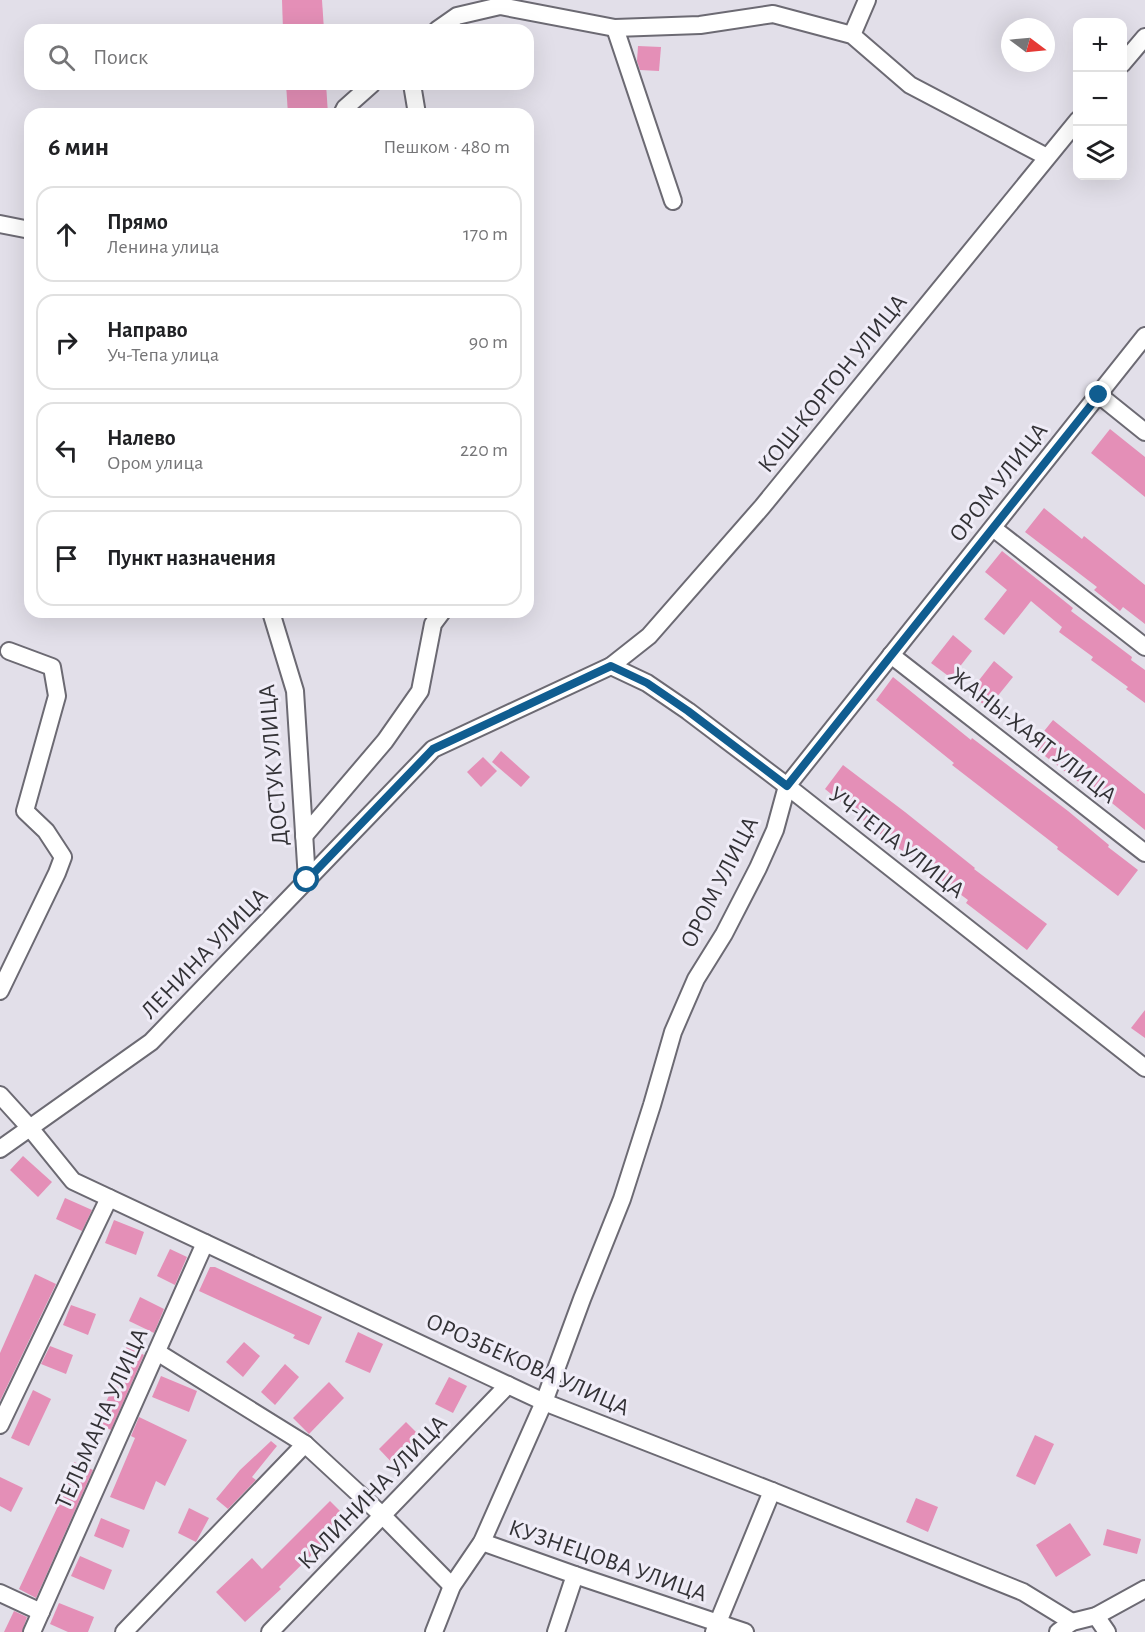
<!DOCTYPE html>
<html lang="ru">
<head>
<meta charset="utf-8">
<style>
	body { margin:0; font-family:"Alegreya Sans",sans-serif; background:#f6f6f6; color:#202124 }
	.controls { position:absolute; right:18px; top:18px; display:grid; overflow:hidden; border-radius:12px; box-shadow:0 6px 24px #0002 }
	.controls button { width:54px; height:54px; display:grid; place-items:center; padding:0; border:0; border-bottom:2px solid #e0e0e0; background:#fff; color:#202124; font:30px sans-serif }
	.compass { position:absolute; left:1001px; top:18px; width:54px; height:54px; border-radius:50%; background:#fff; box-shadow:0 6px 24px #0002; rotate:106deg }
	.stop { position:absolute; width:18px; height:18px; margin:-14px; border:4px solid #105d90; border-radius:50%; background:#fff }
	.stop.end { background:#105d90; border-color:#fff; box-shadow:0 2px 6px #0008 }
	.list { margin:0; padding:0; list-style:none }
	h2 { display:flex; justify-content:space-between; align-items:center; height:78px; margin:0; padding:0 24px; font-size:26px }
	h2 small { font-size:20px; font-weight:400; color:#757577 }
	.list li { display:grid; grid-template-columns:39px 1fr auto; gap:18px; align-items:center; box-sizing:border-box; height:96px; margin:0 12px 12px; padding:0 12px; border:2px solid #e0e0e0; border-radius:18px }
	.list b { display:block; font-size:22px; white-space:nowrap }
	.list p { margin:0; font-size:20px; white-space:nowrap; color:#757577 }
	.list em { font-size:20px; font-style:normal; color:#757577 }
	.icon { flex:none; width:33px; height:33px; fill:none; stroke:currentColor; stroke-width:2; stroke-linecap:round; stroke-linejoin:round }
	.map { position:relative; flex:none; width:1145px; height:1632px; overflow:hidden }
	.search { position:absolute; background:#fff; box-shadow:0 6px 24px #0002; left:24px; top:24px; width:510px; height:66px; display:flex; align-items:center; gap:15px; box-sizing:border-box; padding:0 21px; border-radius:18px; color:#757577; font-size:22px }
	.panel { position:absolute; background:#fff; box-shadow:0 6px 24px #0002; left:24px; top:108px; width:510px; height:510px; border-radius:18px }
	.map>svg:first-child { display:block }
</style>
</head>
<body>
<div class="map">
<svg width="1145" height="1632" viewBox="0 0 1145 1632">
	<rect width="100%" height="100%" fill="#e2dfe9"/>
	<g fill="#e48fb7">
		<path d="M282,0h40l2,30h-41z"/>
		<path d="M638,46l23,1 -2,24 -19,-1 -3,-9z"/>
		<path d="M286,84h40l2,30h-40z"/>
		<path d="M1110,429l35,28v40l-54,-44z"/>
		<path d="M1044,508l38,31 2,-3 61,49v39l-22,-17 -3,4 -26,-21 3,-3 -72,-55z"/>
		<path d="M1002,551l71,57 -2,3 61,46 -1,3 14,10v33l-19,-14 2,-2 -37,-27 2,-3 -34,-25 3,-5 -31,-26 -27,34 -20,-16 23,-29 -22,-18z"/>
		<path d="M953,635l19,16 -21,27 -20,-15z"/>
		<path d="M994,661l19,16 -25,31 -19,-15z"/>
		<path d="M893,677l78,63 1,-2 96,73 41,34 -1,2 30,23 -20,26 -61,-47 1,-2 -106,-82 2,-2 -78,-63z"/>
		<path d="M1053,720l92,74v36l-49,-40 -3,3 -61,-47z"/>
		<path d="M501,751l29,26 -9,10 -29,-25z"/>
		<path d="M483,757l14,14 -16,16 -14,-15z"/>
		<path d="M843,765l62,47 70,56 -1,1 73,55 -20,26 -61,-47 2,-3 -83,-62 -60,-49z"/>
		<path d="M1145,1010v28l-14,-10z"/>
		<path d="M23,1156l29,26 -14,15 -28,-27z"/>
		<path d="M65,1198l27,12 -10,21 -26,-12z"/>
		<path d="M114,1220l30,12 -8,23 -31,-12z"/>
		<path d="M170,1249l17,8 -12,28 -18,-9z"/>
		<path d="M210,1267h5l107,50 -13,28 -16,-7 2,-3 -96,-44z"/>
		<path d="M35,1274l21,10 -56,117v-48z"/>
		<path d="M140,1297l24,12 -10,24 -25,-12z"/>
		<path d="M71,1305l25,9 -8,21 -25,-10z"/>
		<path d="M358,1332l25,12 -13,29 -25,-11z"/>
		<path d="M244,1342l16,14 -17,21 -17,-15z"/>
		<path d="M50,1346l23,9 -7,19 -25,-10z"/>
		<path d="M127,1346l17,9 -33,75 -15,-7 20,-42 -5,-2z"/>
		<path d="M285,1364l14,13 -24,28 -14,-13z"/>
		<path d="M161,1376l36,15 -8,21 -37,-15z"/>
		<path d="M449,1377l18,9 -14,27 -18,-9z"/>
		<path d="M329,1382l15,16 -35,36 -16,-16z"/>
		<path d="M33,1390l18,9 -22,47 -18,-8z"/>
		<path d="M139,1417l48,23 -22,46 -9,-5 -12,29 -34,-13 25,-59 -4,-2z"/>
		<path d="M406,1422l19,19 -28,27 -18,-19z"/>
		<path d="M1035,1435l19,9 -19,41 -19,-9z"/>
		<path d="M271,1441l6,5 -25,31 4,3 -28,29 -12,-10 24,-29z"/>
		<path d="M74,1462l19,8 -57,128 -17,-9 40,-85 -4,-1z"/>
		<path d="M0,1477l23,11 -12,24 -11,-6z"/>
		<path d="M916,1498l22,9 -10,25 -22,-10z"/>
		<path d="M330,1501l18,18 -69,68 2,2 -36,33 -29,-30 36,-34 10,11z"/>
		<path d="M189,1508l20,10 -13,24 -18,-9z"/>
		<path d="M101,1518l29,12 -7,18 -29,-12z"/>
		<path d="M1070,1523l21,32 -35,22 -20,-32z"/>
		<path d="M1107,1529l34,10 -4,15 -34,-9z"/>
		<path d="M80,1556l32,14 -8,20 -33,-14z"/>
		<path d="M59,1603l35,14 -6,15h-20l-18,-8z"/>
		<path d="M14,1611l13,6 -5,15h-18z"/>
	</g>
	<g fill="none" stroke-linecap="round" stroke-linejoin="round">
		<defs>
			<g id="minor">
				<path d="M615,28l58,173"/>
				<path d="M437,30l20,-14 43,-10 115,22 85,-3 73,-11 79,21 58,50 137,72"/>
				<path d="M852,35l15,-35"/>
				<path d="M1122,64l23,-27"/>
				<path d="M412,84l5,30"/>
				<path d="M342,114l3,-6 27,-24"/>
				<path d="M0,224l30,6"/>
				<path d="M1099,395l46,37"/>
				<path d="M993,528l152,119"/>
				<path d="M271,612l24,79 12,189"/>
				<path d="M891,655l254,198"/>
				<path d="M611,666l36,17 41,28 99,75 358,282"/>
				<path d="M304,836l81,-95 35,-50 13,-67 9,-12"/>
				<path d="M0,991l57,-118 6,-16 -17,-26 -21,-20 32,-115 -5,-29 -43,-16"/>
				<path d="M0,1095l30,33 43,53 471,221 228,89 251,101 49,30"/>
				<path d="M0,1149l151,-107 282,-293 178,-83 38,-30 113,-129 316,-387"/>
				<path d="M157,1352l148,92 78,72 69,70"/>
				<path d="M0,1425l109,-227"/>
				<path d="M482,1542l93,33 170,57"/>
				<path d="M0,1593l41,19"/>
				<path d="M1096,1616l11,16"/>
				<path d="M32,1632l173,-389"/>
				<path d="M124,1632l181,-188"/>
				<path d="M270,1632l238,-247"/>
				<path d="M434,1632l18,-46 30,-44 62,-140 38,-103 40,-100 30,-94 21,-73 23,-53 28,-45 34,-66 17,-38 12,-44 358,-450"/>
				<path d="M556,1632l19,-57"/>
				<path d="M714,1632l58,-141"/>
				<path d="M1058,1632l14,-10 24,-6 49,-27"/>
			</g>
		</defs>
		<use href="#minor" stroke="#6c6a73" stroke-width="20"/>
		<use href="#minor" stroke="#fff" stroke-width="16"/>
	</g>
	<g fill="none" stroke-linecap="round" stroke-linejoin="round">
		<path stroke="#105d90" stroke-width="8" d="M307,880l126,-131 178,-83 36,17 41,28 99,75 312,-391"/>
	</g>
	<g text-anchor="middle" stroke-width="6" stroke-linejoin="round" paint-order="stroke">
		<g font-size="24" fill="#333236" stroke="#efecf7">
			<text transform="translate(832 383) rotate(-51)" y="8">КОШ-КОРГОН УЛИЦА</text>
			<text transform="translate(998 482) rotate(-52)" y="8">ОРОМ УЛИЦА</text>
			<text transform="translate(1033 735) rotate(38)" y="8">ЖАНЫ-ХАЯТ УЛИЦА</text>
			<text transform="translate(273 765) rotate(-95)" y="8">ДОСТУК УЛИЦА</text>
			<text transform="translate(897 842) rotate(38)" y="8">УЧ-ТЕПА УЛИЦА</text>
			<text transform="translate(719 882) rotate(-63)" y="8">ОРОМ УЛИЦА</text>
			<text transform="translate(204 953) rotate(-46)" y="8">ЛЕНИНА УЛИЦА</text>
			<text transform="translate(528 1364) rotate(24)" y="8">ОРОЗБЕКОВА УЛИЦА</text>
			<text transform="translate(101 1418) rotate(-66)" y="8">ТЕЛЬМАНА УЛИЦА</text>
			<text transform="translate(372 1492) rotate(-46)" y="8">КАЛИНИНА УЛИЦА</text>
			<text transform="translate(608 1560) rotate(19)" y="8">КУЗНЕЦОВА УЛИЦА</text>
		</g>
	</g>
</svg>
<div class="controls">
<button>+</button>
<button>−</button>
<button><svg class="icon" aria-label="layers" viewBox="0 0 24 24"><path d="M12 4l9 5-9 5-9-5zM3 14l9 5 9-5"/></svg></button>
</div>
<svg class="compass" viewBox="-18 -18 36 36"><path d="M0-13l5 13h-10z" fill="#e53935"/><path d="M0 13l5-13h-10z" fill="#757577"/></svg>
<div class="stop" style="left:307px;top:880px"></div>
<div class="stop end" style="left:1099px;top:395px"></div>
<div class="search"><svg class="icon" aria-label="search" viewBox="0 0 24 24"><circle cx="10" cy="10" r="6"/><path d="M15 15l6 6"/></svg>Поиск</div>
<section class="panel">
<h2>6 мин<small>Пешком · 480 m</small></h2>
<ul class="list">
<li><svg class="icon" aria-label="ahead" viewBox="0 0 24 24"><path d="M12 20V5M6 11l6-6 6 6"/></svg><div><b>Прямо</b><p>Ленина улица</p></div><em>170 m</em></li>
<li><svg class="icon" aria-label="right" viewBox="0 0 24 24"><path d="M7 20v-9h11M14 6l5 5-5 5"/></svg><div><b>Направо</b><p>Уч-Тепа улица</p></div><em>90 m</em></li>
<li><svg class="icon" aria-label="left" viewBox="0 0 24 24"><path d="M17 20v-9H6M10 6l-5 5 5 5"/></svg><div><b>Налево</b><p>Ором улица</p></div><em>220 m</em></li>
<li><svg class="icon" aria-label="arrive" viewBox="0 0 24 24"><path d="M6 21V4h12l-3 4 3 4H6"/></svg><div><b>Пункт назначения</b></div></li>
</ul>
</section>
</div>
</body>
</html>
